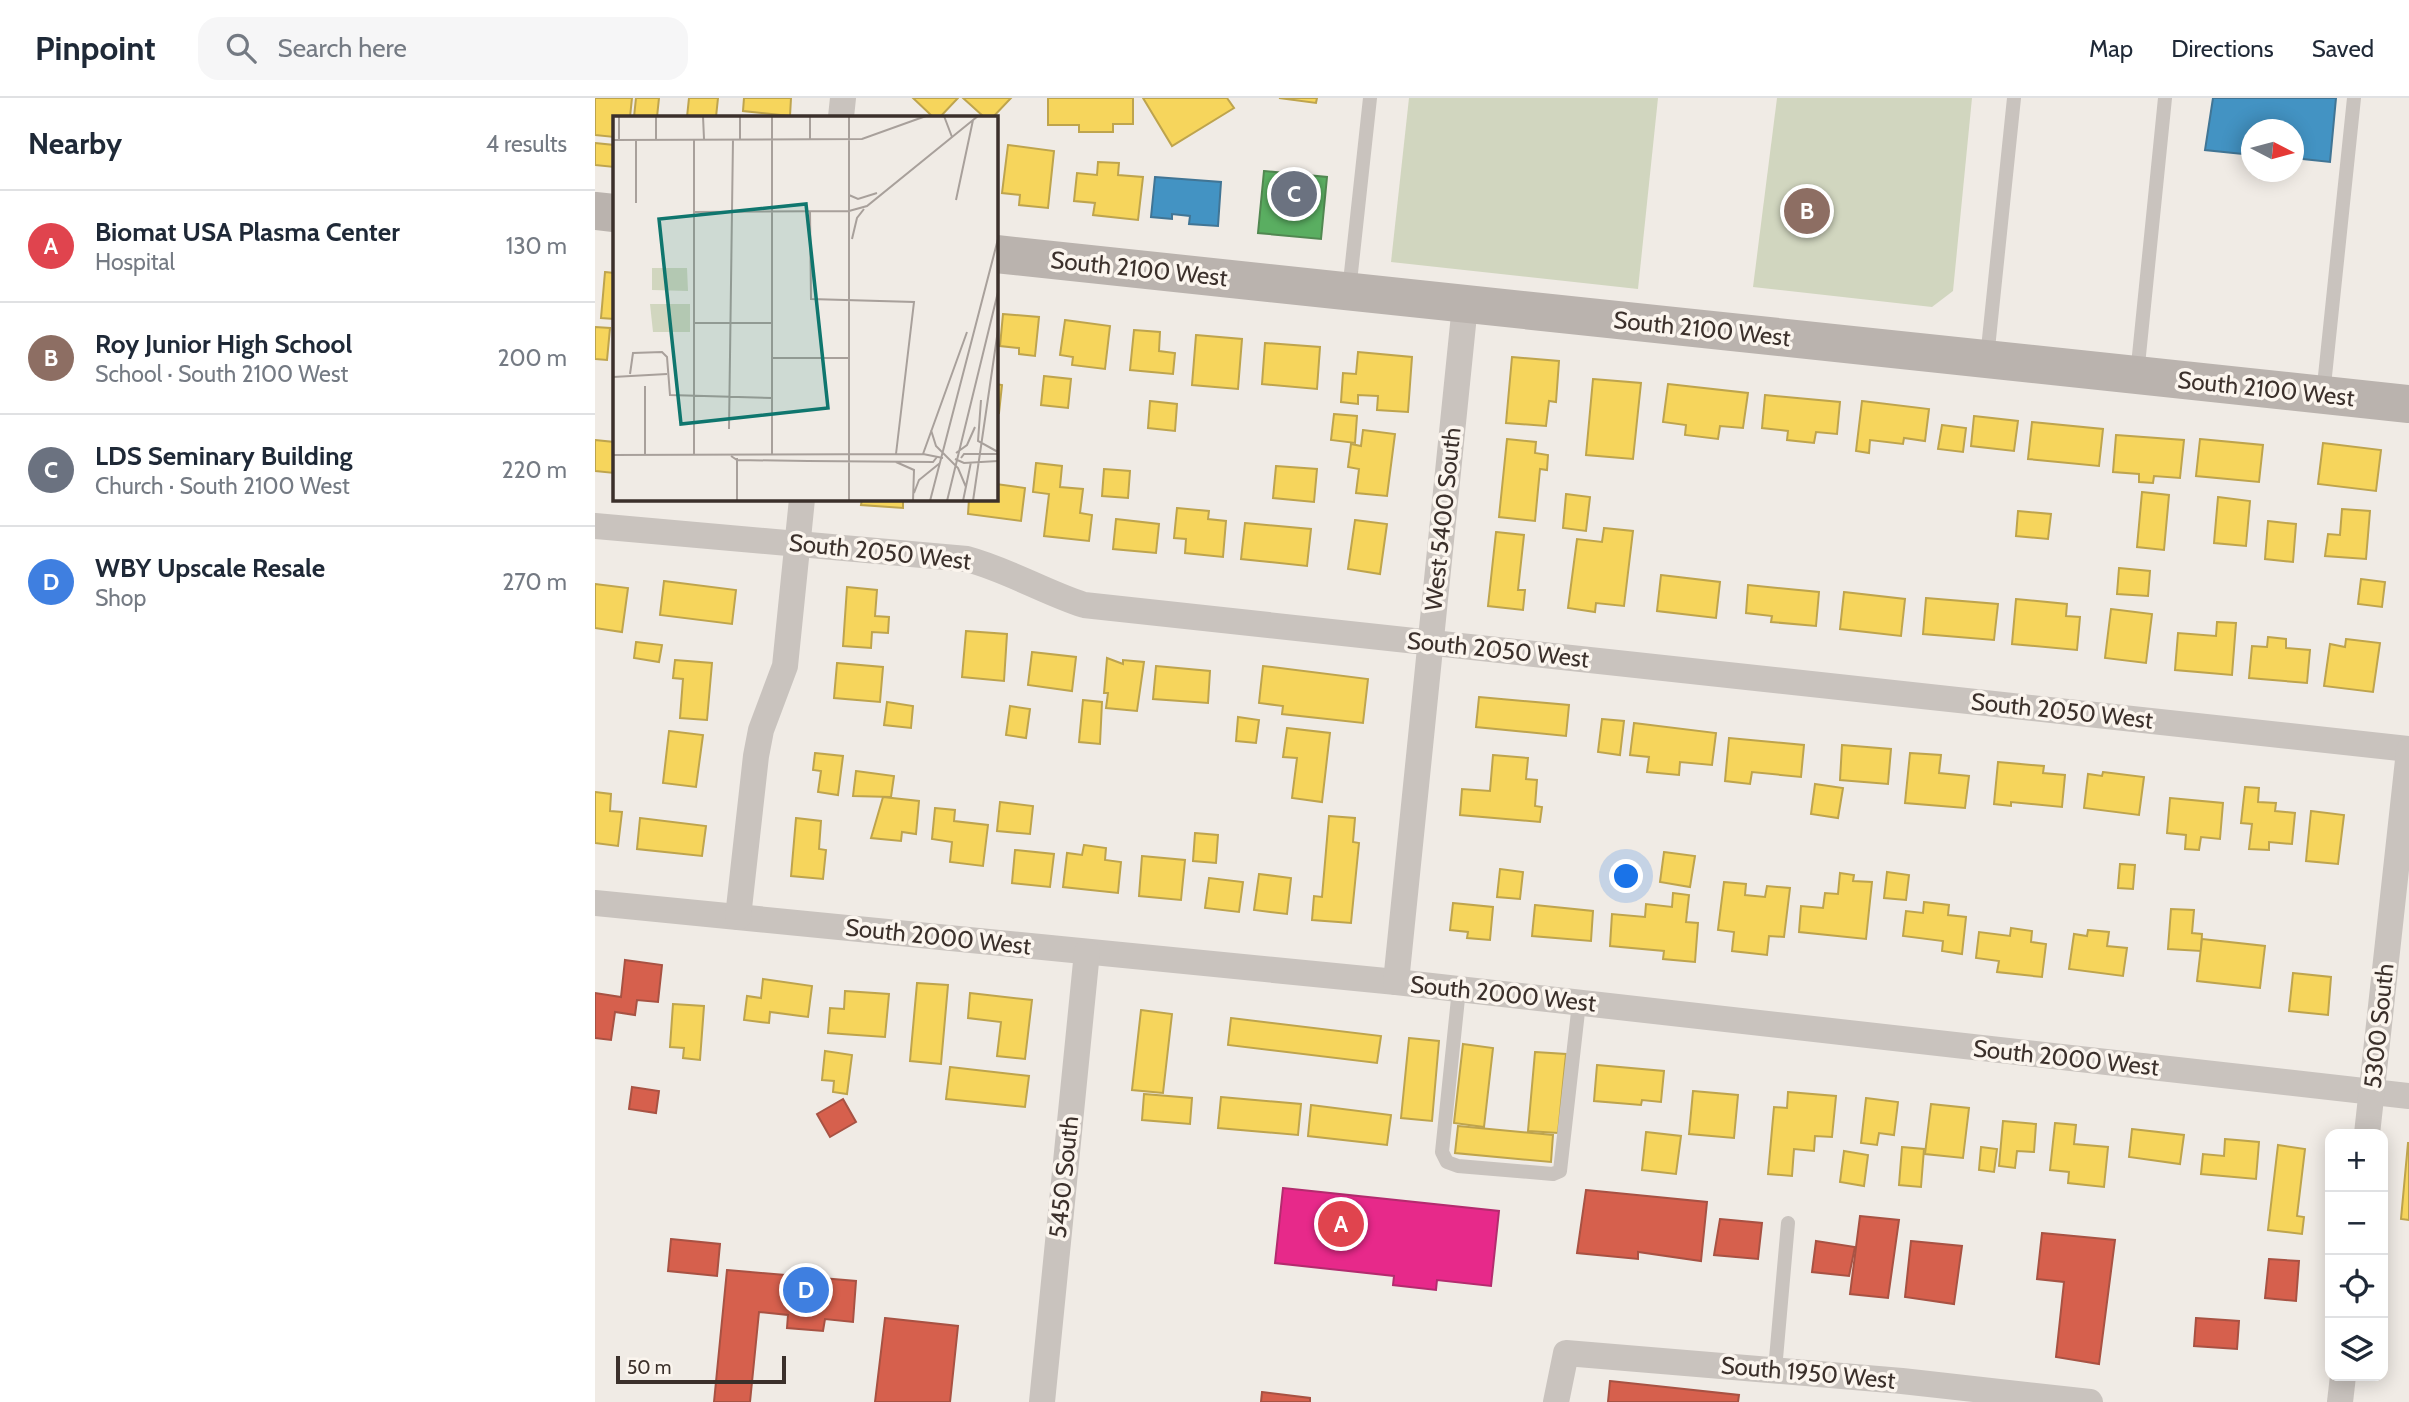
<!DOCTYPE html>
<html lang="en">
<head>
<meta charset="utf-8">
<style>
	body { margin:0; font-family:Cabin,sans-serif; background:#f6f6f7; color:#1f2937 }
	.controls { position:absolute; right:21px; bottom:21px; display:grid; overflow:hidden; border-radius:14px; box-shadow:0 4px 18px #0003 }
	.controls button { width:63px; height:63px; display:grid; place-items:center; padding:0; border:0; border-bottom:2px solid #e0e1e3; background:#fff; color:#1f2937; font:35px sans-serif }
	.compass { position:absolute; left:1646px; top:21px; width:63px; height:63px; border-radius:50%; background:#fff; box-shadow:0 4px 18px #0003; rotate:96deg }
	.scale { position:absolute; left:21px; bottom:18px; width:170px; box-sizing:border-box; padding-left:7px; border:4px solid #3b302b; border-top:0; font-size:19px; line-height:24px; white-space:nowrap; color:#3b302b; -webkit-text-stroke:5px #fbf5ee; paint-order:stroke }
	.you { position:absolute; left:1032px; top:779px; width:24px; height:24px; margin:-18px; border:5px solid #fff; border-radius:50%; background:#1a73e8; box-shadow:0 0 0 10px #1a73e833 }
	.badge { display:grid; place-items:center; width:46px; height:46px; border-radius:50%; background:#b45309; color:#fff; font-size:23px; font-weight:700 }
	.pin { position:absolute; translate:-50% -50%; border:4px solid #fff; box-shadow:0 2px 7px #0006 }
	.list { margin:0; padding:0; list-style:none }
	h2 { display:flex; justify-content:space-between; align-items:center; height:91px; margin:0; padding:0 28px; font-size:30px }
	h2 small { font-size:23px; font-weight:400; color:#747a83 }
	.list li { display:grid; grid-template-columns:46px 1fr auto; gap:21px; align-items:center; box-sizing:border-box; height:112px; padding:0 28px; border-top:2px solid #e0e1e3 }
	.list b { display:block; font-size:26px; white-space:nowrap }
	.list p { margin:0; font-size:23px; white-space:nowrap; color:#747a83 }
	.list em { font-size:23px; font-style:normal; color:#747a83 }
	.icon { flex:none; width:38px; height:38px; fill:none; stroke:currentColor; stroke-width:2; stroke-linecap:round; stroke-linejoin:round }
	.map { position:relative; flex:none; width:1814px; height:1304px; overflow:hidden }
	header { display:flex; align-items:center; gap:42px; box-sizing:border-box; height:98px; padding:0 35px; background:#fff; border-bottom:2px solid #e0e1e3 }
	header strong { font-size:33px }
	nav { display:flex; gap:38px; margin-inline-start:auto; font-size:24px }
	.search { width:490px; height:63px; background:#f6f6f7; display:flex; align-items:center; gap:18px; box-sizing:border-box; padding:0 24px; border-radius:21px; color:#747a83; font-size:26px }
	main { display:flex }
	aside { flex:1; background:#fff }
	.map>svg:first-child { display:block }
</style>
</head>
<body>
<header>
<strong>Pinpoint</strong>
<div class="search"><svg class="icon" aria-label="search" viewBox="0 0 24 24"><circle cx="10" cy="10" r="6"/><path d="M15 15l6 6"/></svg>Search here</div>
<nav><a>Map</a><a>Directions</a><a>Saved</a></nav>
</header>
<main>
<aside>
<h2>Nearby<small>4 results</small></h2>
<ul class="list">
<li><span class="badge" style="background:#e0444e">A</span><div><b>Biomat USA Plasma Center</b><p>Hospital</p></div><em>130 m</em></li>
<li><span class="badge" style="background:#8d6e63">B</span><div><b>Roy Junior High School</b><p>School · South 2100 West</p></div><em>200 m</em></li>
<li><span class="badge" style="background:#6b7280">C</span><div><b>LDS Seminary Building</b><p>Church · South 2100 West</p></div><em>220 m</em></li>
<li><span class="badge" style="background:#3f7fe0">D</span><div><b>WBY Upscale Resale</b><p>Shop</p></div><em>270 m</em></li>
</ul>
</aside>
<div class="map">
<svg width="1814" height="1304" viewBox="0 0 1814 1304">
	<rect width="100%" height="100%" fill="#f0ebe5"/>
	<g fill="#d1d6bf">
		<path d="M814,0h249l-20,191 -247,-27z"/>
		<path d="M1182,0h195l-19,193 -21,16 -179,-20z"/>
	</g>
	<g fill="#f6d55c" stroke="#bea44d" stroke-width="2">
		<path d="M0,0h37l-2,19h-16v20l-19,-2z"/>
		<path d="M41,0h23l-2,19h-23z"/>
		<path d="M94,0h29l-2,19h-29z"/>
		<path d="M149,0h47l-1,18 -47,-5z"/>
		<path d="M318,0h45l-18,19h-7z"/>
		<path d="M368,0h48l-18,19h-9z"/>
		<path d="M453,0h85v26h-20v8h-34v-7h-31z"/>
		<path d="M548,0h84l7,10 -62,38z"/>
		<path d="M684,0h38l-1,5z"/>
		<path d="M0,45l19,2v22l-19,-2z"/>
		<path d="M413,47l46,6 -6,57 -29,-3 1,-10 -18,-2z"/>
		<path d="M503,64l21,1 -1,12 25,2 -5,43 -45,-5 2,-12 -21,-2 3,-28 20,2z"/>
		<path d="M10,174l9,1v46l-13,-1z"/>
		<path d="M408,216l36,3 -4,39 -16,-2v-6l-19,-2z"/>
		<path d="M470,222l45,6 -5,43 -33,-4 1,-8 -13,-2z"/>
		<path d="M0,229l15,1 -3,32 -12,-1z"/>
		<path d="M539,232l26,2 -1,19 16,2 -2,21 -43,-4z"/>
		<path d="M601,237l46,4 -4,50 -46,-4z"/>
		<path d="M670,245l55,4 -3,42 -55,-5z"/>
		<path d="M763,254l54,5 -4,55 -31,-2 1,-14 -20,-1v9l-17,-2 2,-29 13,1z"/>
		<path d="M917,259l47,4 -3,41 -7,-1 -3,25 -40,-3z"/>
		<path d="M449,278l27,3 -3,29 -27,-3z"/>
		<path d="M998,281l48,4 -8,76 -47,-4z"/>
		<path d="M401,286l6,1 -3,28 -3,-1z"/>
		<path d="M1073,286l80,9 -5,35 -23,-2 -2,13 -33,-4 1,-10 -23,-3z"/>
		<path d="M1170,297l75,7 -3,32 -21,-2 -2,11 -27,-3 1,-9 -26,-3z"/>
		<path d="M555,303l27,3 -2,27 -27,-3z"/>
		<path d="M1267,303l67,8 -4,32 -21,-3 -1,6 -33,-4 -1,13 -13,-2z"/>
		<path d="M739,316l23,2 -2,27 -24,-3z"/>
		<path d="M1379,318l44,5 -4,30 -43,-5z"/>
		<path d="M1437,324l71,7 -4,37 -71,-7z"/>
		<path d="M1347,327l24,3 -3,24 -25,-3z"/>
		<path d="M768,332l32,4 -8,62 -31,-3 3,-24 -11,-2 3,-23 10,2z"/>
		<path d="M1521,337l68,5 -4,38 -26,-2 -1,7 -14,-1v-8l-26,-2z"/>
		<path d="M912,341l29,3 -1,11 13,2 -1,15 -7,-1 -5,52 -36,-4z"/>
		<path d="M1605,341l63,6 -4,37 -63,-6z"/>
		<path d="M0,342l19,2v31l-19,-2z"/>
		<path d="M1728,345l58,7 -5,41 -58,-7z"/>
		<path d="M441,365l26,3 -2,21 23,2 -3,24 12,2 -3,26 -45,-5 5,-42 -16,-2z"/>
		<path d="M681,368l41,3 -3,33 -41,-4z"/>
		<path d="M509,371l26,2 -2,27 -26,-2z"/>
		<path d="M401,386l29,4 -4,33 -53,-7 1,-15h27z"/>
		<path d="M1547,394l27,3 -5,55 -27,-3z"/>
		<path d="M971,396l24,3 -4,34 -23,-3z"/>
		<path d="M1623,399l32,4 -4,45 -32,-3z"/>
		<path d="M267,401h41v9l-42,-3z"/>
		<path d="M582,410l32,3 -1,8 18,2 -3,36 -38,-4 1,-14 -12,-1z"/>
		<path d="M1747,411l28,2 -4,48 -41,-3 3,-22 12,1z"/>
		<path d="M1423,413l33,3 -3,25 -32,-3z"/>
		<path d="M521,421l43,5 -3,29 -43,-4z"/>
		<path d="M760,422l32,4 -7,50 -32,-5z"/>
		<path d="M1673,423l28,3 -3,38 -28,-3z"/>
		<path d="M650,425l66,6 -4,37 -66,-7z"/>
		<path d="M1009,430l29,3 -9,75 -28,-3 -1,9 -27,-4 9,-69 25,3z"/>
		<path d="M901,434l28,3 -6,55h7l-2,20 -35,-4z"/>
		<path d="M1524,470l31,3 -2,25 -31,-2z"/>
		<path d="M1066,477l59,7 -4,36 -59,-7z"/>
		<path d="M1766,481l24,3 -3,25 -24,-3z"/>
		<path d="M69,483l72,9 -4,34 -72,-9z"/>
		<path d="M0,486l33,4 -6,44 -27,-4z"/>
		<path d="M1153,487l71,7 -3,34 -45,-4 1,-6 -26,-3z"/>
		<path d="M252,489l30,3 -2,26 14,1 -1,16 -16,-1 -1,16 -28,-2z"/>
		<path d="M1249,494l61,7 -4,37 -61,-7z"/>
		<path d="M1331,500l72,6 -4,36 -71,-6z"/>
		<path d="M1421,501l51,5 -1,12 14,1 -3,33 -65,-6z"/>
		<path d="M1516,511l41,5 -6,49 -41,-5z"/>
		<path d="M1622,524l19,1 -4,52 -57,-5 3,-37 38,3z"/>
		<path d="M371,533l41,3 -3,47 -42,-4z"/>
		<path d="M1673,539l18,2v9l24,2 -3,33 -58,-5 3,-32 15,1z"/>
		<path d="M1751,541l34,4 -7,49 -49,-6 6,-42 15,3z"/>
		<path d="M41,544l26,3 -3,17 -25,-4z"/>
		<path d="M437,554l44,5 -4,34 -44,-6z"/>
		<path d="M512,560l16,6v-4l21,2 -7,49 -31,-3 2,-15h-4z"/>
		<path d="M80,562l37,3 -5,57 -27,-2 3,-39 -10,-1z"/>
		<path d="M242,565l46,4 -3,35 -46,-4z"/>
		<path d="M561,568l54,5 -2,32 -55,-4z"/>
		<path d="M668,568l105,13 -5,44 -81,-9 1,-8 -24,-3z"/>
		<path d="M884,599l90,8 -3,31 -90,-9z"/>
		<path d="M488,602l19,2 -2,42 -21,-2z"/>
		<path d="M292,604l26,4 -2,22 -27,-3z"/>
		<path d="M415,608l20,3 -4,29 -20,-3z"/>
		<path d="M643,619l21,3 -3,23 -20,-2z"/>
		<path d="M1007,621l22,2 -4,34 -22,-3z"/>
		<path d="M1039,625l82,10 -4,32 -32,-3 -1,13 -32,-3 2,-15 -19,-2z"/>
		<path d="M692,630l43,5 -8,69 -30,-4 5,-40 -14,-1z"/>
		<path d="M74,633l34,4 -7,52 -33,-4z"/>
		<path d="M1134,640l75,7 -3,32 -49,-5 -2,12 -25,-3z"/>
		<path d="M1247,647l49,4 -3,35 -48,-4z"/>
		<path d="M220,655l28,3 -5,39 -20,-3 3,-21 -8,-1z"/>
		<path d="M1315,655l31,2 -2,18 30,3 -4,32 -60,-5z"/>
		<path d="M898,657l35,3 -2,21 11,1 -2,26 7,1 -2,15 -80,-7 2,-26 28,2z"/>
		<path d="M1403,664l46,4 -1,7 22,2 -3,32 -51,-5v4l-17,-2z"/>
		<path d="M261,673l38,5 -3,21 -38,-1z"/>
		<path d="M1508,674l41,5 -5,38 -55,-7 4,-34 14,2z"/>
		<path d="M1220,686l28,4 -5,30 -27,-4z"/>
		<path d="M1650,689l14,1 -1,14 18,1 -1,8 20,2 -3,31 -23,-2v8l-20,-1 3,-25 -11,-1z"/>
		<path d="M0,694l16,2 -1,17 12,1 -4,34 -23,-3z"/>
		<path d="M288,699l36,4 -3,33 -14,-2 -1,9 -30,-3z"/>
		<path d="M1575,700l53,5 -3,36 -19,-2 -2,13 -14,-1 1,-14 -19,-2z"/>
		<path d="M405,704l33,4 -3,28 -33,-3z"/>
		<path d="M340,710l20,2 -1,11 34,4 -5,41 -33,-4 2,-20 -20,-3z"/>
		<path d="M1716,713l33,4 -6,49 -32,-3z"/>
		<path d="M734,718l26,2 -2,24 6,1 -8,80 -39,-3 2,-24 8,1z"/>
		<path d="M45,720l66,8 -4,30 -65,-7z"/>
		<path d="M201,720l25,3 -2,28 7,1 -3,29 -32,-3z"/>
		<path d="M600,735l23,2 -2,28 -23,-2z"/>
		<path d="M489,747l22,3 -1,12 16,2 -3,31 -55,-6 4,-34 15,2z"/>
		<path d="M420,752l39,4 -4,33 -38,-4z"/>
		<path d="M1069,754l31,4 -5,31 -30,-5z"/>
		<path d="M547,758l43,4 -4,40 -42,-4z"/>
		<path d="M1525,766l15,1 -2,24 -15,-1z"/>
		<path d="M905,771l23,3 -3,27 -23,-2z"/>
		<path d="M1292,774l22,3 -3,25 -22,-2z"/>
		<path d="M1245,775l14,2 -1,6 19,1 -6,57 -67,-7 2,-26 22,2 2,-15 13,1z"/>
		<path d="M664,776l32,4 -4,36 -33,-4z"/>
		<path d="M614,780l34,4 -4,30 -34,-4z"/>
		<path d="M1129,784l22,2 -1,11 20,2 2,-11 23,2 -6,49 -15,-1 -2,19 -35,-4 2,-19 -16,-2z"/>
		<path d="M1078,795l16,2 -3,27 12,1 -3,39 -32,-3 1,-8 -54,-5 2,-32 33,3 1,-13 26,3z"/>
		<path d="M1329,804l25,3 -1,10 18,2 -4,37 -20,-3 1,-10 -40,-5 3,-25 17,2z"/>
		<path d="M858,805l40,4 -3,33 -23,-2 1,-6 -18,-2z"/>
		<path d="M940,807l58,6 -2,30 -59,-5z"/>
		<path d="M1576,811l23,1 -2,23 10,1 -1,17 -33,-2z"/>
		<path d="M1416,830l21,3 -1,11 15,2 -4,33 -45,-5 2,-11 -23,-3 3,-26 31,4z"/>
		<path d="M1493,832l21,2 -2,14 20,2 -4,28 -54,-7 5,-35 13,2z"/>
		<path d="M1607,841l63,7 -5,42 -63,-7z"/>
		<path d="M1698,875l38,4 -3,38 -39,-4z"/>
		<path d="M168,881l49,7 -4,31 -38,-5 -1,11 -25,-3 3,-24 14,2z"/>
		<path d="M322,885l31,2 -7,79 -31,-3z"/>
		<path d="M250,893l44,3 -4,43 -57,-4 2,-25 14,1z"/>
		<path d="M375,895l62,7 -7,59 -28,-3 4,-34 -33,-4z"/>
		<path d="M78,906l31,2 -4,54 -17,-2 1,-10 -14,-1z"/>
		<path d="M546,912l31,4 -9,79 -31,-3z"/>
		<path d="M636,920l150,18 -4,27 -149,-18z"/>
		<path d="M814,940l30,3 -7,80 -31,-3z"/>
		<path d="M868,946l30,4 -9,79 -30,-4z"/>
		<path d="M230,953l27,4 -5,39 -14,-2 1,-11 -12,-1z"/>
		<path d="M940,954l31,2 -8,79 -30,-2z"/>
		<path d="M1002,967l67,6 -3,31 -19,-2 -1,5 -47,-4z"/>
		<path d="M355,969l79,9 -4,31 -79,-8z"/>
		<path d="M1098,993l45,4 -4,43 -45,-4z"/>
		<path d="M1193,994l48,4 -4,41 -17,-1 -1,15 -20,-2 -2,27 -24,-2 6,-67 13,1z"/>
		<path d="M549,996l48,4 -2,26 -48,-4z"/>
		<path d="M626,999l80,7 -3,31 -80,-7z"/>
		<path d="M1271,1000l32,4 -4,33 -15,-2 -2,12 -16,-2z"/>
		<path d="M1336,1006l38,4 -6,50 -38,-4z"/>
		<path d="M716,1007l80,10 -4,30 -79,-9z"/>
		<path d="M1408,1023l33,3 -2,28 -17,-1 -2,17 -16,-2z"/>
		<path d="M1460,1025l21,2 -2,19 34,3 -4,40 -36,-4 1,-11 -19,-2z"/>
		<path d="M863,1028l95,9 -2,27 -96,-9z"/>
		<path d="M1537,1031l52,6 -4,29 -51,-7z"/>
		<path d="M1051,1034l35,4 -5,38 -34,-4z"/>
		<path d="M1630,1041l34,3 -3,37 -55,-5 2,-20 21,2z"/>
		<path d="M1813,1045h1v77l-8,-1z"/>
		<path d="M1683,1047l27,4 -8,67 7,1 -2,17 -34,-4z"/>
		<path d="M1307,1049l22,2 -3,38 -22,-2z"/>
		<path d="M1386,1049l16,2 -3,23 -15,-2z"/>
		<path d="M1249,1053l24,4 -4,31 -24,-4z"/>
	</g>
	<g fill="#d6604d" stroke="#a85243" stroke-width="2">
		<path d="M30,862l37,5 -4,37 -21,-2 -2,15 -20,-3 -4,28 -16,-2v-45l26,4z"/>
		<path d="M37,989l27,4 -3,22 -27,-4z"/>
		<path d="M248,1001l13,23 -26,15 -13,-23z"/>
		<path d="M991,1092l121,12 -6,59 -63,-9v7l-61,-6z"/>
		<path d="M1265,1118l39,4 -11,78 -38,-4z"/>
		<path d="M1125,1121l42,4 -4,36 -44,-4z"/>
		<path d="M1447,1135l73,7 -16,124 -43,-7 8,-75 -27,-3z"/>
		<path d="M76,1141l49,5 -3,32 -49,-5z"/>
		<path d="M1221,1143l39,6 -6,29 -37,-4z"/>
		<path d="M1316,1143l51,5 -8,58 -49,-7z"/>
		<path d="M1674,1161l30,2 -3,40 -31,-3z"/>
		<path d="M132,1172l129,11 -3,41 -28,-3 -2,12 -36,-3 1,-13 -29,-3 -9,90h-36z"/>
		<path d="M290,1220l73,8 -8,76h-75z"/>
		<path d="M1601,1220l43,3 -2,28 -43,-3z"/>
		<path d="M1015,1283l129,14 -1,7h-130z"/>
		<path d="M667,1294l48,6v4h-49z"/>
	</g>
	<g fill="#4393c3" stroke="#417595" stroke-width="2">
		<path d="M1618,0h123l-6,64 -36,-4v-28h-42v25l-47,-5z"/>
		<path d="M560,79l66,5 -3,44 -29,-2 1,-8 -18,-2v5l-21,-2z"/>
	</g>
	<path fill="#e7298a" stroke="#b32b6e" stroke-width="2" d="M688,1090l216,23 -8,75 -54,-6 -1,10 -43,-5 1,-9 -119,-13z"/>
	<path fill="#5aae61" stroke="#518851" stroke-width="2" d="M669,73l63,6 -6,62 -63,-6z"/>
	<g fill="none" stroke-linecap="round" stroke-linejoin="round">
		<g stroke="#c9c3be" stroke-width="14">
			<path d="M754,193l21,-193"/>
			<path d="M1392,260l27,-260"/>
			<path d="M1542,277l28,-277"/>
			<path d="M1728,297l31,-297"/>
			<path d="M864,891l-17,163 5,10 11,4 95,8 7,-3 19,-168"/>
			<path d="M1180,1272l13,-147"/>
		</g>
		<g stroke="#c9c3be" stroke-width="26">
			<path d="M246,19l2,-19"/>
			<path d="M0,428l372,33c41,11 77,33 117,46l1325,144"/>
			<path d="M0,805l801,79 1013,114"/>
			<path d="M143,819l18,-161 5,-26 24,-64 17,-167"/>
			<path d="M801,884l69,-677"/>
			<path d="M1772,1036l42,-383"/>
			<path d="M447,1304l45,-450"/>
			<path d="M961,1304l10,-49 336,28 188,21"/>
			<path d="M1745,1304l3,-26"/>
		</g>
		<g stroke="#bab3ae" stroke-width="38">
			<path d="M0,113l19,2"/>
			<path d="M401,156l1413,150"/>
		</g>
	</g>
	<g text-anchor="middle" stroke-width="7" stroke-linejoin="round" paint-order="stroke">
		<g font-size="24" fill="#3b302b" stroke="#fbf5ee">
			<text transform="translate(544 171) rotate(6)" y="8">South 2100 West</text>
			<text transform="translate(1107 231) rotate(6)" y="8">South 2100 West</text>
			<text transform="translate(1671 291) rotate(6)" y="8">South 2100 West</text>
			<text transform="translate(848 421) rotate(-84)" y="8">West 5400 South</text>
			<text transform="translate(285 454) rotate(6)" y="8">South 2050 West</text>
			<text transform="translate(903 552) rotate(6)" y="8">South 2050 West</text>
			<text transform="translate(1467 613) rotate(6)" y="8">South 2050 West</text>
			<text transform="translate(343 839) rotate(6)" y="8">South 2000 West</text>
			<text transform="translate(908 896) rotate(6)" y="8">South 2000 West</text>
			<text transform="translate(1784 928) rotate(-84)" y="8">5300 South</text>
			<text transform="translate(1471 960) rotate(6)" y="8">South 2000 West</text>
			<text transform="translate(469 1079) rotate(-84)" y="8">5450 South</text>
			<text transform="translate(1213 1275) rotate(5)" y="8">South 1950 West</text>
		</g>
	</g>
	<g transform="translate(18 18)">
		<rect width="385" height="385" fill="#f0ebe5"/>
		<path d="M39,152h35l1,23 -36,-1zM37,188h40v28h-37z" fill="#d1d6bf"/>
		<path fill="none" stroke="#a8a09b" stroke-width="2" d="M6,0v24M43,0v23M90,0l1,23M127,0v23M159,0v338M331,0l8,21M197,23v-23M0,24l249,-1 64,-23M236,79l9,4 19,-6M343,84l17,-80M23,87v-64M197,95l1,88 103,3 -18,152M236,95l18,-5 111,-90M81,96l155,-1M239,123l5,-21 7,-9M81,207h77M158,242h78M17,258l3,-21 29,-1 5,5 3,38 102,3M0,261l54,-3M32,270v69M368,284l-3,41 20,11M116,313l4,-290M318,314l5,16 22,22 8,19M343,337l11,-8 8,-18M310,338l44,-122M0,339l310,-1 20,4M81,339v-316M118,340l6,4 71,1 125,1 4,-5M124,342v43M348,342l3,-4h34M342,343l9,4 34,-2M283,346l18,8 -1,31M301,377l5,-13 21,-17M236,385v-385M317,385l68,-262M334,385l51,-209M350,385l8,-39M360,385l25,-171"/>
		<path fill="#0f766e" fill-opacity="0.15" stroke="#0f766e" stroke-width="3.5" d="M193,88l22,204 -147,16 -22,-205z"/>
		<rect width="385" height="385" fill="none" stroke="#3b302b" stroke-width="3.5"/>
	</g>
</svg>
<div class="controls">
<button>+</button>
<button>−</button>
<button><svg class="icon" aria-label="locate" viewBox="0 0 24 24"><circle cx="12" cy="12" r="6"/><path d="M12 2v4M12 18v4M2 12h4M18 12h4"/></svg></button>
<button><svg class="icon" aria-label="layers" viewBox="0 0 24 24"><path d="M12 4l9 5-9 5-9-5zM3 14l9 5 9-5"/></svg></button>
</div>
<svg class="compass" viewBox="-18 -18 36 36"><path d="M0-13l5 13h-10z" fill="#e53935"/><path d="M0 13l5-13h-10z" fill="#747a83"/></svg>
<div class="scale">50 m</div>
<div class="you"></div>
<div class="pin badge" style="left:746px;top:1126px;background:#e0444e">A</div>
<div class="pin badge" style="left:1212px;top:113px;background:#8d6e63">B</div>
<div class="pin badge" style="left:699px;top:96px;background:#6b7280">C</div>
<div class="pin badge" style="left:211px;top:1192px;background:#3f7fe0">D</div>
</div>
</main>
</body>
</html>
